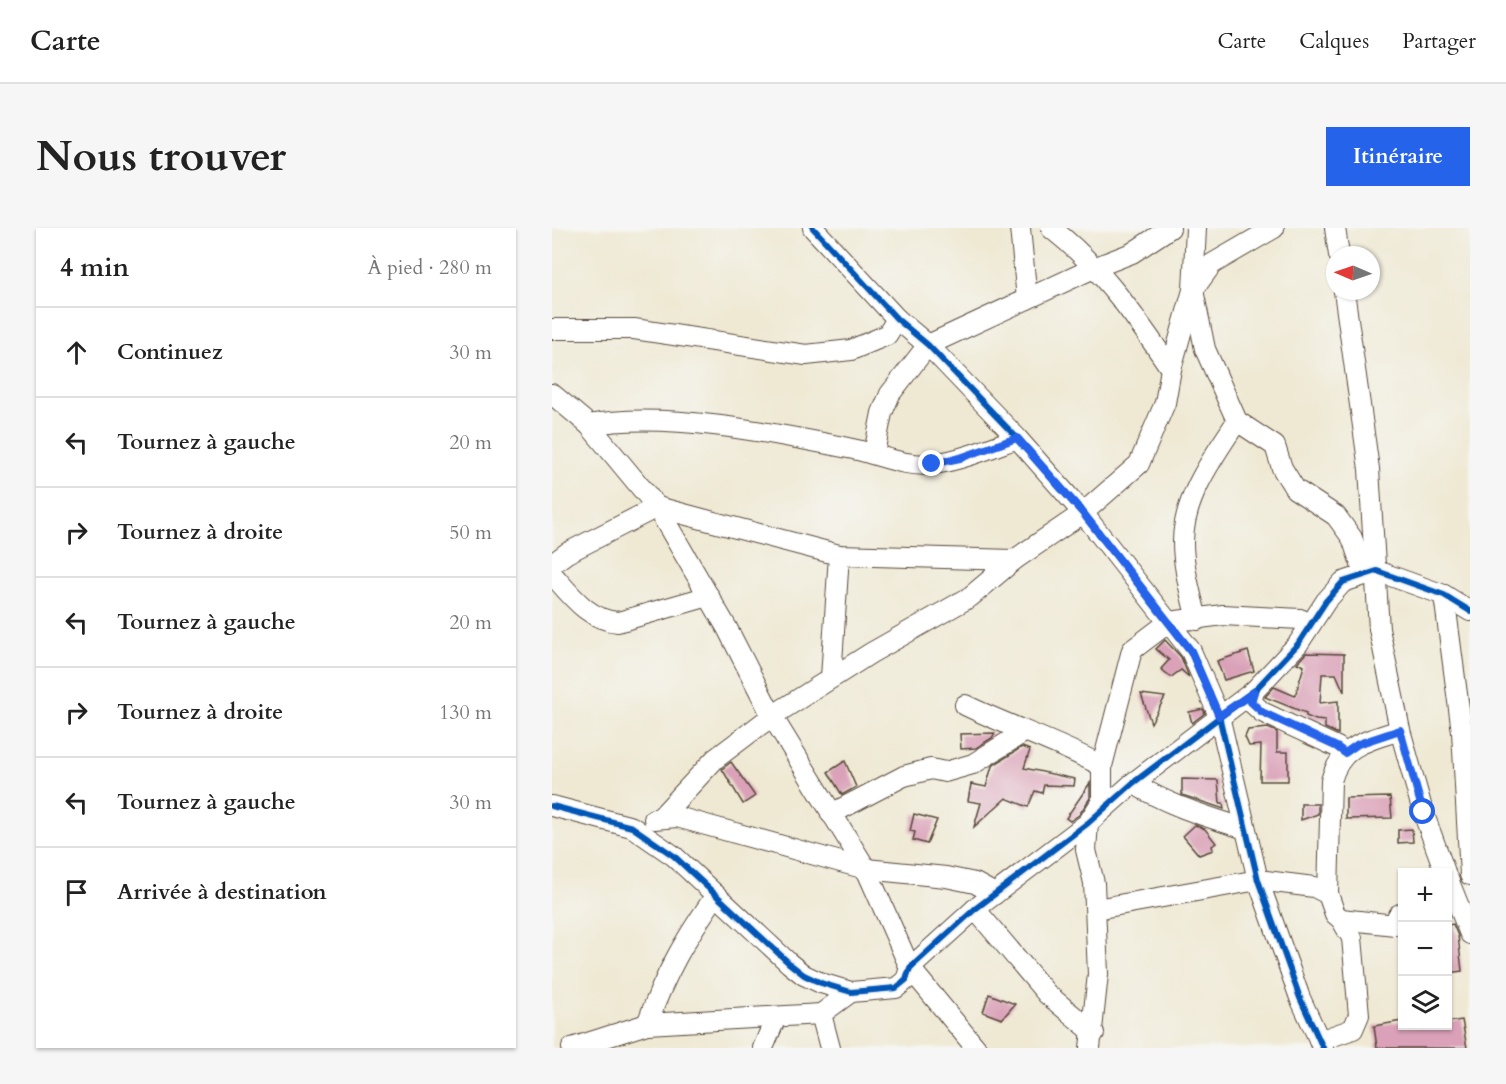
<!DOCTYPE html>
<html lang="fr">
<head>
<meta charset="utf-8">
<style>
	body { margin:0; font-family:Cardo,serif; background:#f6f6f6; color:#222 }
	.controls { position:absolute; right:18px; bottom:18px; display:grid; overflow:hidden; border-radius:0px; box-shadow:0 2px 4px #0004 }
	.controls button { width:54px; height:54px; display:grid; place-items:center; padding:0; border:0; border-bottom:2px solid #e0e0e0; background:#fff; color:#222; font:30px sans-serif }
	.compass { position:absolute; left:774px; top:18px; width:54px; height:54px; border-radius:50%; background:#fff; box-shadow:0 2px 4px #0004; rotate:272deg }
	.stop { position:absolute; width:18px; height:18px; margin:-14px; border:4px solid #2563eb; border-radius:50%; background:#fff }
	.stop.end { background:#2563eb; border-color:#fff; box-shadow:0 2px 6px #0008 }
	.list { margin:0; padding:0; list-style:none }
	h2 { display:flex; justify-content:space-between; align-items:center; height:78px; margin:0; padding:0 24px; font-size:26px }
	h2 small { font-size:20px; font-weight:400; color:#767676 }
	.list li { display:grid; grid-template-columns:39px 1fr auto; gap:18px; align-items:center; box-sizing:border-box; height:90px; padding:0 24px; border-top:2px solid #e0e0e0 }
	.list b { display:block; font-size:22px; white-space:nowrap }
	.list em { font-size:20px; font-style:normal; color:#767676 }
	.icon { flex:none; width:33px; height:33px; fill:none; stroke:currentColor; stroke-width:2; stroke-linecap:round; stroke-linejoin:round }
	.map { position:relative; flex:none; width:918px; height:820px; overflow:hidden; border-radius:0px }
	header { display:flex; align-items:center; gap:36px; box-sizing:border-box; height:84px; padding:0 30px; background:#fff; border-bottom:2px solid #e0e0e0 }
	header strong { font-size:28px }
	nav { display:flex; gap:33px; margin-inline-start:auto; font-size:21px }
	.intro { display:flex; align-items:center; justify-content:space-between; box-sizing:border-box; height:144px; padding:0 36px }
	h1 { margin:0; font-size:42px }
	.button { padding:15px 27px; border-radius:0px; background:#2563eb; color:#fff; font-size:21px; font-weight:700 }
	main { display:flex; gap:36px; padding:0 36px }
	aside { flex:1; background:#fff; border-radius:0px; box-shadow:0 2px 4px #0004 }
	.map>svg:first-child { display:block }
</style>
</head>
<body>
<header>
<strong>Carte</strong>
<nav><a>Carte</a><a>Calques</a><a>Partager</a></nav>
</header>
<div class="intro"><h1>Nous trouver</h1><a class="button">Itinéraire</a></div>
<main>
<aside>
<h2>4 min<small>À pied · 280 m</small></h2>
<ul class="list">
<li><svg class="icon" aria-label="ahead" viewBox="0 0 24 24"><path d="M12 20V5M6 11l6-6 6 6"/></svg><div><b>Continuez</b></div><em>30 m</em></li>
<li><svg class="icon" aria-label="left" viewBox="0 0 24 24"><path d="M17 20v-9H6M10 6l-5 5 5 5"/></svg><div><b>Tournez à gauche</b></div><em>20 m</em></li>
<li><svg class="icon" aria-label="right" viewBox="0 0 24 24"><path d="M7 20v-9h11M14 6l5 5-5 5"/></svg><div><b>Tournez à droite</b></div><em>50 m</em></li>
<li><svg class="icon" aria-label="left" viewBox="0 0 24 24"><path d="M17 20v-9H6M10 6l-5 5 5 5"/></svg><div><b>Tournez à gauche</b></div><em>20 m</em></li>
<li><svg class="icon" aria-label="right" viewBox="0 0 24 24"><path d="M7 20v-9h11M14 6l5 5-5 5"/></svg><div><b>Tournez à droite</b></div><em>130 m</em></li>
<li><svg class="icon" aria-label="left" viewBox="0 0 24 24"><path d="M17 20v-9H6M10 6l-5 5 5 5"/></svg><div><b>Tournez à gauche</b></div><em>30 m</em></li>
<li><svg class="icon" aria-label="arrive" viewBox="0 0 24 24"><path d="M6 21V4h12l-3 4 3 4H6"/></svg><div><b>Arrivée à destination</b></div></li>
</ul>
</aside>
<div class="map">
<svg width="918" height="820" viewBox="0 0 918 820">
	<rect width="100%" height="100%" fill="#f6f6f2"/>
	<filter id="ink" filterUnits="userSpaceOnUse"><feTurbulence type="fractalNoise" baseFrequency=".0167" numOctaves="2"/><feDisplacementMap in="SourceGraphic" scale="12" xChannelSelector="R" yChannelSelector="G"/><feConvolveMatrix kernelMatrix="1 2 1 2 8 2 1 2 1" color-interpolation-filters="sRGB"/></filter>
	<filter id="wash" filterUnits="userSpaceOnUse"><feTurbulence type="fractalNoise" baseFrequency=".008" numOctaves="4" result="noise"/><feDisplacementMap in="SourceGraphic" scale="24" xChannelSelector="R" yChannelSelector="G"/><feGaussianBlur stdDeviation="1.35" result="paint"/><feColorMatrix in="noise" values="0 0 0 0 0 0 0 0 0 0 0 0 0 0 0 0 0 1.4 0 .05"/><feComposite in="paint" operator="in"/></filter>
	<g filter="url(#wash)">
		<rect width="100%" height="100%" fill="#efe9d4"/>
		<g id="blocks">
			<g fill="#daa1b8">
				<path d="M613,412l16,17 8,20 -8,-7 -10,7 -10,-8 8,-9 -13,-11z"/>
				<path d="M696,423l6,20 -30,9 -7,-19z"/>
				<path d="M754,425l38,1v38l-8,-18h-14l-2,29 18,-2v33l-13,-6v-7l-9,-1 -10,-4v-3l-41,-16 9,-10 21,9 9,-30 -7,-3z"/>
				<path d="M589,466l24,3 -14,26z"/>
				<path d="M651,481l2,4 -13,10 -3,-11z"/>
				<path d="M716,500l9,4v20h11v29h-28l1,-36 -12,1 -4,-9 3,-7z"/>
				<path d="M443,505l-3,5 -16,10 -15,1 -1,-15z"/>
				<path d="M470,519l8,3 -6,18 51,11 -1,7 -30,-1 -2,8 -7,-2 -7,16 -22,-9 -32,29 7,-24 -13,-2 3,-17 15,3 6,-21z"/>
				<path d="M293,533l11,26 -14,8 -14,-23z"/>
				<path d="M179,534l24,34 -12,8 -21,-35z"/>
				<path d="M630,551l36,1 2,23h3l1,6 -42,-14z"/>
				<path d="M538,555v15l-11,17 -9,6 -4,-3z"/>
				<path d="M838,569l2,21 -46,1v-21z"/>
				<path d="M749,576h17v10l-17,6z"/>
				<path d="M362,586l23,6 -10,24 -14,-4 2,-8 -5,-1z"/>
				<path d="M643,597l10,4 11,14 -4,3 1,4 -14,5 -16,-19z"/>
				<path d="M860,601l1,13 -15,1v-13z"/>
				<path d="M901,696l5,12 4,35 -14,2v-48z"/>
				<path d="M437,766l26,10 -13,15 -19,-7z"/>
				<path d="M910,792l5,28h-90l-3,-22 28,-5v5h46v-4z"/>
			</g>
		</g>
	</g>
	<g filter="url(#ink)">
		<use href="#blocks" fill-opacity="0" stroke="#564739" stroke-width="1.5"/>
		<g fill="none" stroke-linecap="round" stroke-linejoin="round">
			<defs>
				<g id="minor">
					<path d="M261,0l84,91 31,26 89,93 66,75 108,138 28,65 39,164 42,118 23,50"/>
					<path d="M468,0l7,71"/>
					<path d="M499,0c50,39 84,88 120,141"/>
					<path d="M644,0l-3,62 12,59 32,72 38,25 7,22 13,21 41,27 16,22 12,35"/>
					<path d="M783,0l4,27"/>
					<path d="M792,63l25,178 10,160 21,101 23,82 22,60"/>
					<path d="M0,101h82l172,26 45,-5 36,-15 10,-16"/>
					<path d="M0,166l37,31 68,82 70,121 45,88 94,153 44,99 66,80"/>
					<path d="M37,197c74,-14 185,8 259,23 28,5 57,20 85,16 29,-4 57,-16 84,-26"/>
					<path d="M322,225l8,-40 8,-19 38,-49 168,-78 36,-14 38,-25"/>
					<path d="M0,336l15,-11 90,-46 182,48 175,5 69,-47 56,-49 26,-61 6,-34 22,-79 19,-26 62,-36"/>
					<path d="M0,346c19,21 36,46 66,48l91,-26"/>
					<path d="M892,367l18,137 8,143"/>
					<path d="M645,392c-6,-26 -14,-52 -14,-78 0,-44 31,-86 54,-121"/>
					<path d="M279,450l8,-123"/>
					<path d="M702,463l-3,11 11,10 75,35 8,6"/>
					<path d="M413,477c45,22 93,37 137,61"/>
					<path d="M581,555c36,23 73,33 112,46"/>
					<path d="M0,578l80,21 42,29 116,108 14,11 17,8 30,9 45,-4 10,-8 4,-12 65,-59 113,-86 45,-40 121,-92 44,-47 28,-43 17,-19 34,-11 67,24 26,16"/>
					<path d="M279,586l73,-38 27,-7 14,3 28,-8 51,-32"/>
					<path d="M109,589l54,-58 57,-43 99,-63 99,-56 44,-37"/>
					<path d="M102,591l23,-2 189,52 80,8 29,6 20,11"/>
					<path d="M896,651l22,55"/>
					<path d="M423,681l72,85 47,39"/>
					<path d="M544,681l162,-29 56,7 14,7 3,-113c10,-37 37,-40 69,-51"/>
					<path d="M789,691l54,6 3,-10 4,-2"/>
					<path d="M269,786l9,34"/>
					<path d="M95,796c19,-52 37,-83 69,-129"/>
					<path d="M767,813l34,-12 6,-14 -7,-77 -11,-19 -6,-5 -7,-20"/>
					<path d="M20,820l75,-24 174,-10 30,-22"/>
					<path d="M211,820l13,-31"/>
					<path d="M538,820l8,-74 -4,-91 -8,-33 2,-27 14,-22v-35l30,-116 37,-28 54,-7 77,4 11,5"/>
				</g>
			</defs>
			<use href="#minor" stroke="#564739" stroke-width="22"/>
			<use href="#minor" stroke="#fff" stroke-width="20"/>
			<defs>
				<g id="cycleway">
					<path d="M261,0l84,91 31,26 89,93 66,75 108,138 28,65 39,164 42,118 23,50"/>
					<path d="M0,578l80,21 42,29 116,108 14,11 17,8 30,9 45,-4 10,-8 4,-12 65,-59 113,-86 45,-40 121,-92 44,-47 28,-43 17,-19 34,-11 67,24 26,16"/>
				</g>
			</defs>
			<use href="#cycleway" stroke="#f6f6f2" stroke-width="10"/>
			<use href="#cycleway" stroke="#0057b8" stroke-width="6"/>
		</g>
	</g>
	<g fill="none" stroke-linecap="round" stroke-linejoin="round" filter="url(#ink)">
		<path stroke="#2563eb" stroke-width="8" d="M380,236l28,-6 57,-20 66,75 108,138 28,65 35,-24 -3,10 11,10 75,35 8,6 13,-9 42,-14 23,82"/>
	</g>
</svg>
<div class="controls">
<button>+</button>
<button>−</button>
<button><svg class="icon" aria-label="layers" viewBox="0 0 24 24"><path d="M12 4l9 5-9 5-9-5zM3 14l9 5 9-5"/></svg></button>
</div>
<svg class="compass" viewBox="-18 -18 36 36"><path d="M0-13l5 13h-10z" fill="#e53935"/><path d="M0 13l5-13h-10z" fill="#767676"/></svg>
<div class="stop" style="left:871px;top:584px"></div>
<div class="stop end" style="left:380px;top:236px"></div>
</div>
</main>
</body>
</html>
